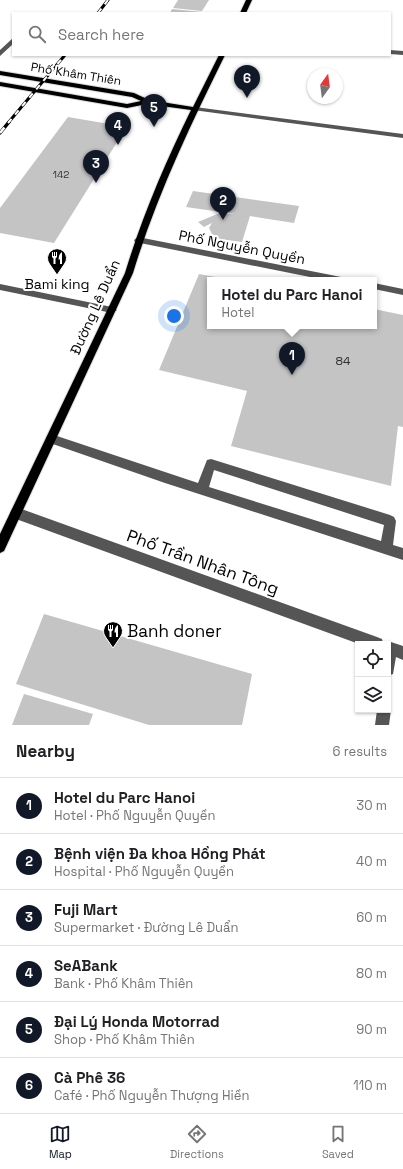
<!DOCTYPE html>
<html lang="en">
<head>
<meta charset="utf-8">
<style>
	body { margin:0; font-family:"Space Grotesk",sans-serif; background:#f6f6f6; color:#202124 }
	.controls { position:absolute; right:12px; bottom:12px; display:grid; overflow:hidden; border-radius:0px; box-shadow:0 1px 3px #0004 }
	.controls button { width:36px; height:36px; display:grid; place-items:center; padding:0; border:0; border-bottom:1px solid #e0e0e0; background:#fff; color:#202124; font:20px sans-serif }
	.compass { position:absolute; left:307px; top:68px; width:36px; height:36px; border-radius:50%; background:#fff; box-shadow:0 1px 3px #0004; rotate:14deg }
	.you { position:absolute; left:174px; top:316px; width:14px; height:14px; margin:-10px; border:3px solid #fff; border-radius:50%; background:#1a73e8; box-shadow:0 0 0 6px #1a73e833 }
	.badge { display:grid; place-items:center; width:26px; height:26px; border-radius:50%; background:#111827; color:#fff; font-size:13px; font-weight:700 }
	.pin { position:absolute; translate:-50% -33px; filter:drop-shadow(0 1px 2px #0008) }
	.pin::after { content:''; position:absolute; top:21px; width:14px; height:12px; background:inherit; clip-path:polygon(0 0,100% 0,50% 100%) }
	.popup { position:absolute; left:207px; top:277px; width:170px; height:52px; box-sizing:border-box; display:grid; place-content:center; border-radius:0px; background:#fff; filter:drop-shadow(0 1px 3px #0005); font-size:13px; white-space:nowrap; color:#757577 }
	.popup b { font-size:15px; color:#202124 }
	.popup::after { content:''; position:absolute; left:50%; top:100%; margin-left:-8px; border:8px solid transparent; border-top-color:#fff }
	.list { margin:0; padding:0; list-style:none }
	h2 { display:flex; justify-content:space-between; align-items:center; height:52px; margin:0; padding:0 16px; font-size:17px }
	h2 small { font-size:13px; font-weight:400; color:#757577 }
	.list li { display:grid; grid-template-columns:26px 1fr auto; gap:12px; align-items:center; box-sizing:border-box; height:56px; padding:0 16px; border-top:1px solid #e0e0e0 }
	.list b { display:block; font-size:15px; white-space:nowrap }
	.list p { margin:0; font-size:13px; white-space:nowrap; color:#757577 }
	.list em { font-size:13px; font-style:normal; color:#757577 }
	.icon { flex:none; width:22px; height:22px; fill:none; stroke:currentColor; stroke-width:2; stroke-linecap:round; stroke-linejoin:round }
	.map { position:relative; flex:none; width:403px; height:725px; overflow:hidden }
	.search { position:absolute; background:#fff; box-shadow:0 1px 3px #0004; left:12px; right:12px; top:12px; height:44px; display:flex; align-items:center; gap:10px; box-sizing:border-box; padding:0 14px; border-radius:0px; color:#757577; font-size:15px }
	.sheet { height:388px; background:#fff }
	nav { display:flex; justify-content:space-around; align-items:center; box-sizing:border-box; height:56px; border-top:1px solid #e0e0e0; background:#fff; font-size:11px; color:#757577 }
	nav a { display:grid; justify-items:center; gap:2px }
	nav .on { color:#111827 }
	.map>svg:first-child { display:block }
</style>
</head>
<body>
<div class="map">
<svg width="403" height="725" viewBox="0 0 403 725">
	<rect width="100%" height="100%" fill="#fff"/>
	<g fill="#c4c4c4">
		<path d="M178,0h31l-7,11 -29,-3z"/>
		<path d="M172,9l30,3v1h-32z"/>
		<path d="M68,117l41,7 10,15 -65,104 -54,-10v-25z"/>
		<path d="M193,191l106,15 -5,17 -44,-7 -8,26 -22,-3 -8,-5 -3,-6 3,-5 -8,4 -6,-5 24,-10 7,2h6l-49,-7z"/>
		<path d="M199,274l27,5 -16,1v46h164v-17l29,6v112l-5,-1 -7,60 -160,-40 16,-55 -88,-21z"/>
		<path d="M44,614l208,60 -10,51h-93l-133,-41z"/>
		<path d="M24,694l69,20 -4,11h-77z"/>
	</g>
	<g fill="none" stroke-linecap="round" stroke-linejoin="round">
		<defs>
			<g id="major">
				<path d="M246,0h6l-6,13h-6z"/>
				<path d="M219,55h6c-35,71 -69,142 -92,218l-129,278 -4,2v-19l125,-261c17,-56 40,-110 66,-163l-44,-6 -20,4 -127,-22v-4l127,22 14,-3 -9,-4 -132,-22v-4l134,22 15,7 44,7z"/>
			</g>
		</defs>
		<use href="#major" stroke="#dbdbdb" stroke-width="2"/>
		<g fill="#555" fill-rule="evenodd">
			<path d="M13,38v6l-13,12v-6z"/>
			<path d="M390,50l13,1v4l-13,-1z"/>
			<path d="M195,107l208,27v4l-210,-28 -1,-1z"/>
			<path d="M138,237l203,40 4,3h-20l-190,-38 -1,-2z"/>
			<path d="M374,283l29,6v6l-29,-6z"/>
			<path d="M0,284l112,23 5,3 -5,3 -112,-23z"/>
			<path d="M51,434l147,49 9,-23 4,-1 179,56 4,2 2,4 -3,24 10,3v12l-238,-77 -118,-41 -1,-3 1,-3zM214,470l170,55 -3,16 -172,-54z"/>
			<path d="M16,507l361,130 5,2 1,4 5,-2 15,5v14l-7,-3 -3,17 -5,2v-32h-29l-343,-125 -4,-2 -2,-4 2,-4z"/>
			<path d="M388,705l3,5 -2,15h-14l2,-15h11z"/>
		</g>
		<use href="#major" fill="#000" fill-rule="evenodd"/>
		<defs>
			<g id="rail-far1">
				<path d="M98,13l10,-13"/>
				<path d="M8,123l57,-68"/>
			</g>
			<path id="rail" d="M0,133l9,-11"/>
		</defs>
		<use href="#rail-far1" stroke="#000" stroke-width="3"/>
		<use href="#rail" stroke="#000" stroke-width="3.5"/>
		<use href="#rail-far1" stroke="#fff" stroke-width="2" stroke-dasharray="5.5" stroke-linecap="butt"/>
		<use href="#rail" stroke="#fff" stroke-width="2.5" stroke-dasharray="7" stroke-linecap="butt"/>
	</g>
	<defs>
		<symbol id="restaurant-pin" viewBox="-11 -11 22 30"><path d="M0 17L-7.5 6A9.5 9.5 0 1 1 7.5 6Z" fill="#000" stroke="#fff"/><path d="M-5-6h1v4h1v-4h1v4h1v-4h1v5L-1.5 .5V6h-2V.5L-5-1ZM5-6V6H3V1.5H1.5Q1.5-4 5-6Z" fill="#fff"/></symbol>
	</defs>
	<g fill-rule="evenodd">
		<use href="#restaurant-pin" x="46" y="247" width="22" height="30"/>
		<use href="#restaurant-pin" x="102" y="620" width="22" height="30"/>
	</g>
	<g text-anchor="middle" stroke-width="4" stroke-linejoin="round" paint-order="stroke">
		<g font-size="10" fill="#313131">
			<text x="61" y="178">142</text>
		</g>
		<g font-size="12" fill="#000" stroke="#fff">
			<text transform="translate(76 74) rotate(9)" y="4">Phố Khâm Thiên</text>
		</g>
		<g font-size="12" fill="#313131">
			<text x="343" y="365">84</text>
		</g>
		<g font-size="14" fill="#000" stroke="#fff">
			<text transform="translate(242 247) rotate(11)" y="5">Phố Nguyễn Quyền</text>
			<text transform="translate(95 307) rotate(-66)" y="5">Đường Lê Duẩn</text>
		</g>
		<g font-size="14" fill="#000" stroke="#fff">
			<text x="57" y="289">Bami king</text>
		</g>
		<g font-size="17" fill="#000" stroke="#fff">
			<text transform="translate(203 562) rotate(20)" y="6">Phố Trần Nhân Tông</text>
		</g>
		<g font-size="17" fill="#000" stroke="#fff" text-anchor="start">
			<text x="127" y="637">Banh doner</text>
		</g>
	</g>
</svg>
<div class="controls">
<button><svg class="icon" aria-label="locate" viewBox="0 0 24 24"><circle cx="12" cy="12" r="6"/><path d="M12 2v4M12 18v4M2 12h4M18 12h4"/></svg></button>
<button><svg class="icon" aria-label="layers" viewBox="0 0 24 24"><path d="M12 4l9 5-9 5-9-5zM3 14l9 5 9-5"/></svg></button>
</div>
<svg class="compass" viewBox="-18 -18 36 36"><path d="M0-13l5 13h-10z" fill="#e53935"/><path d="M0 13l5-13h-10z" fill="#757577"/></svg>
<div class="you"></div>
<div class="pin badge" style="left:292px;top:375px">1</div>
<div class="popup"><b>Hotel du Parc Hanoi</b>Hotel</div>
<div class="pin badge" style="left:223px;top:220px">2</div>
<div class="pin badge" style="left:96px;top:183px">3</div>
<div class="pin badge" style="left:118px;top:145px">4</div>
<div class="pin badge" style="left:154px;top:127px">5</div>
<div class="pin badge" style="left:247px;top:98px">6</div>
<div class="search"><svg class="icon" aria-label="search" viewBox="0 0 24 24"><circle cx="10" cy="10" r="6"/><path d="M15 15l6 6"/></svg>Search here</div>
</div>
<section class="sheet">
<h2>Nearby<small>6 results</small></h2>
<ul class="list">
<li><span class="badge">1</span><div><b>Hotel du Parc Hanoi</b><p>Hotel · Phố Nguyễn Quyền</p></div><em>30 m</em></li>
<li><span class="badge">2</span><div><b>Bệnh viện Đa khoa Hồng Phát</b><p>Hospital · Phố Nguyễn Quyền</p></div><em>40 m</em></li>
<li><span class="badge">3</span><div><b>Fuji Mart</b><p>Supermarket · Đường Lê Duẩn</p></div><em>60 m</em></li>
<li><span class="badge">4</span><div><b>SeABank</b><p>Bank · Phố Khâm Thiên</p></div><em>80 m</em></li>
<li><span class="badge">5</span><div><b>Đại Lý Honda Motorrad</b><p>Shop · Phố Khâm Thiên</p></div><em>90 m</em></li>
<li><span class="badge">6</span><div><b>Cà Phê 36</b><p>Café · Phố Nguyễn Thượng Hiền</p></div><em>110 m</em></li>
</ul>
</section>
<nav>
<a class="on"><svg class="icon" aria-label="map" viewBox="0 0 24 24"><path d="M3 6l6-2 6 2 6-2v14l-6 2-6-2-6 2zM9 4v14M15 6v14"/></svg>Map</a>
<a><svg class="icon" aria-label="directions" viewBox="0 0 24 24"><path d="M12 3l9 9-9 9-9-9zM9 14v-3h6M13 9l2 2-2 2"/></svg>Directions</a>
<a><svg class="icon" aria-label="saved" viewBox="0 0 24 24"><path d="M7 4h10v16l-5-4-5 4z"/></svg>Saved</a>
</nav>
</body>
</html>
